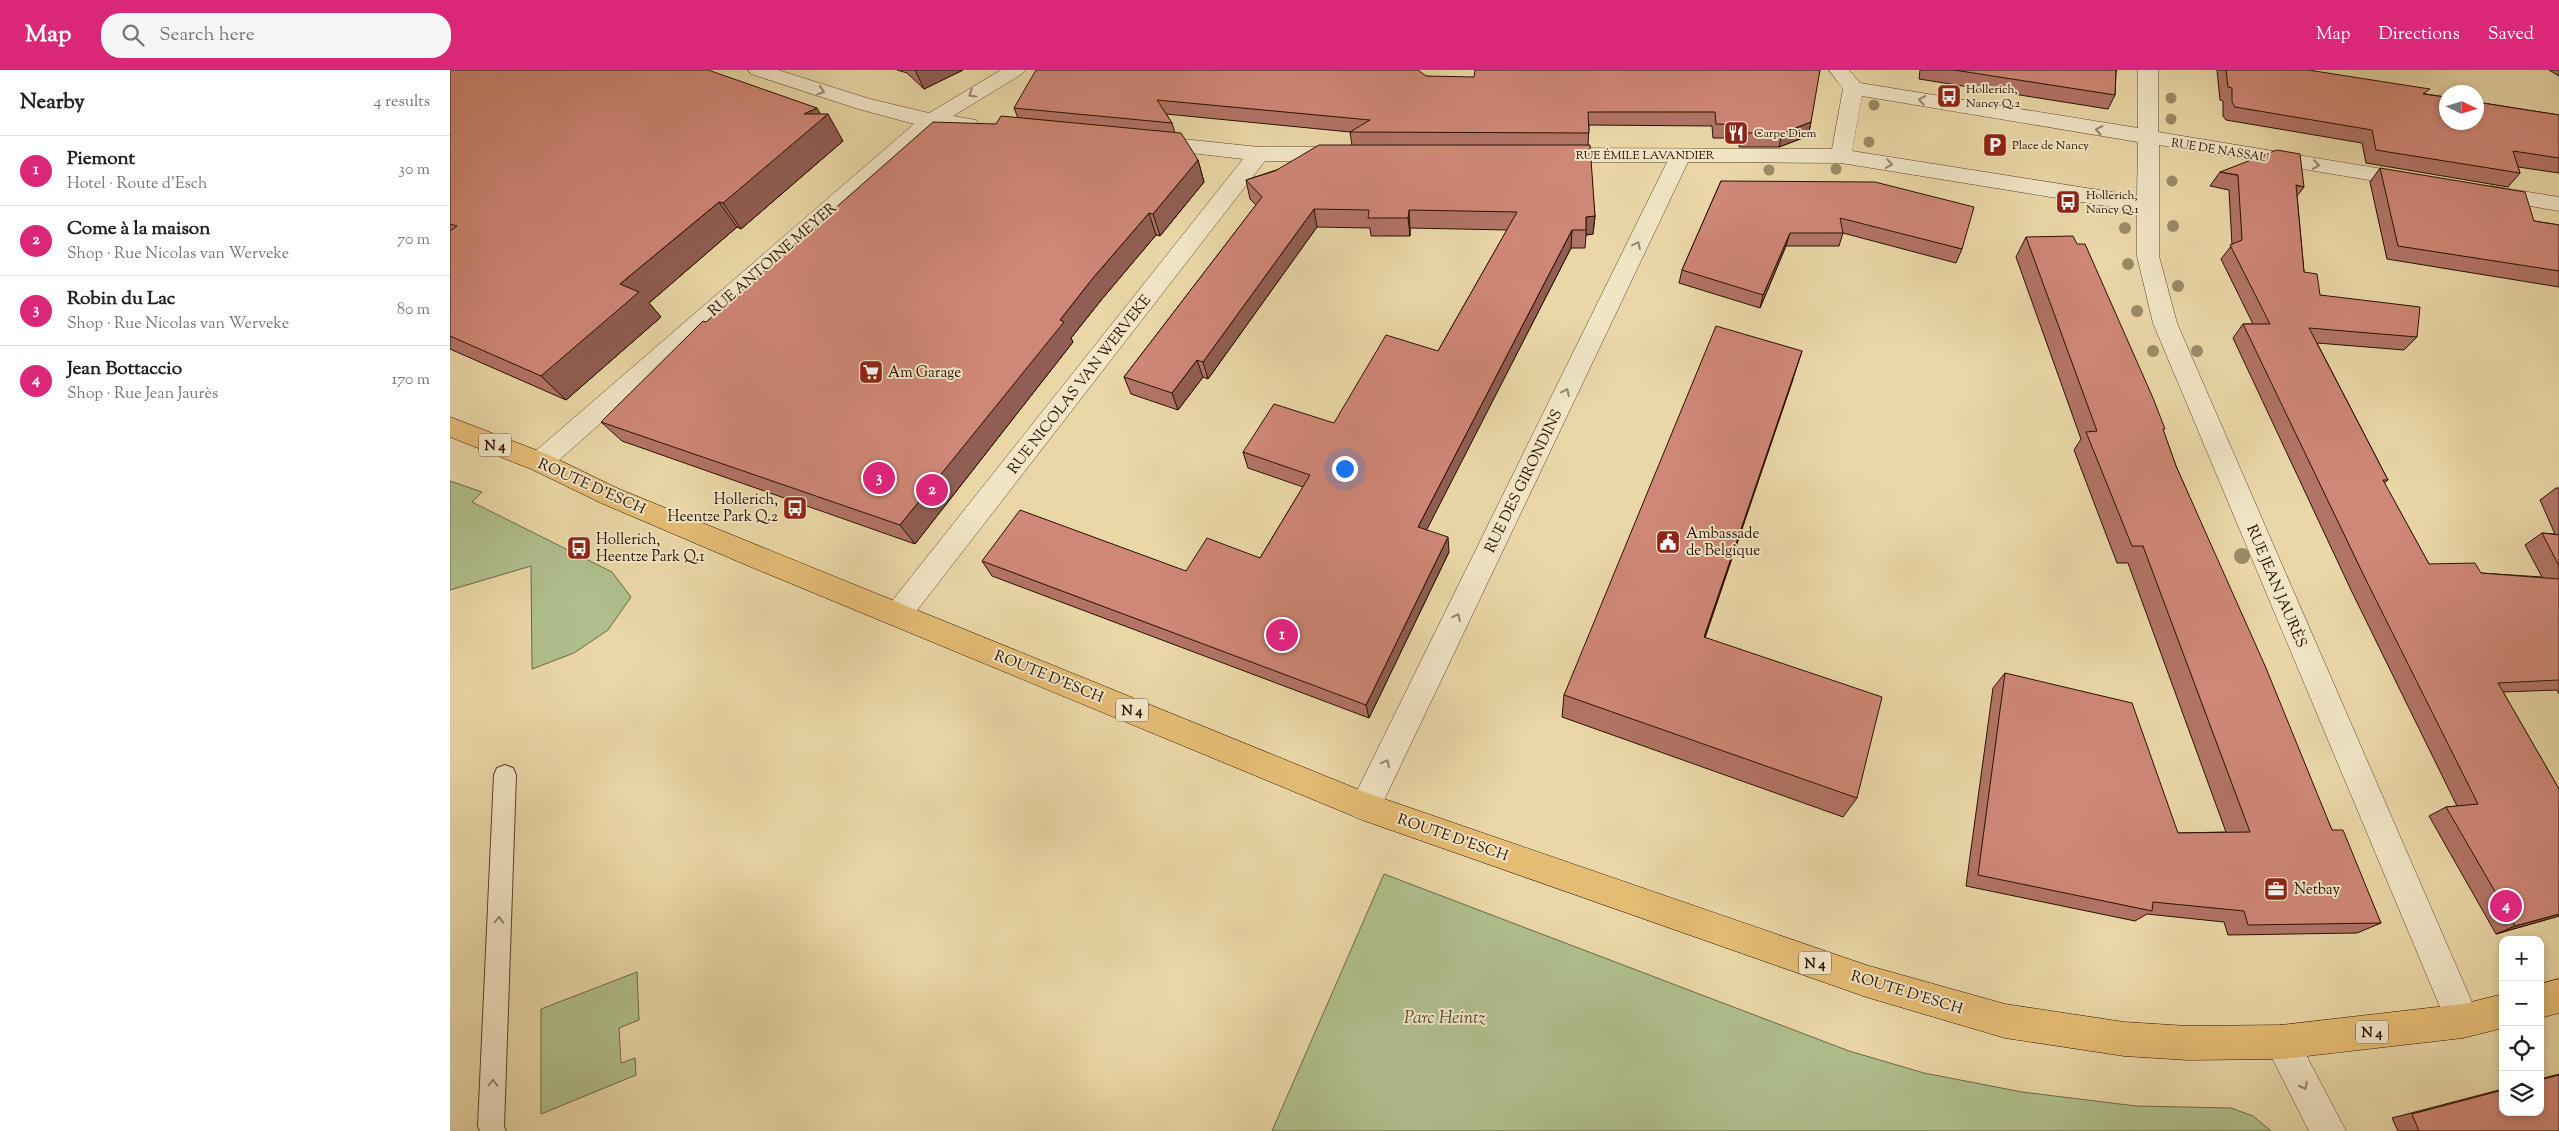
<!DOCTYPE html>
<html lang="en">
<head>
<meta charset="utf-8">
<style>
	body { margin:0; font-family:"Sorts Mill Goudy",serif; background:#f6f6f6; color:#222 }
	.controls { position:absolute; right:15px; bottom:15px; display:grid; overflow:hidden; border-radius:10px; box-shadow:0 2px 8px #0003 }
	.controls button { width:45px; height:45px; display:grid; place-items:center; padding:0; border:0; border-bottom:1px solid #e0e0e0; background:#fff; color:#222; font:25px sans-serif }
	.compass { position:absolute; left:1989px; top:15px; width:45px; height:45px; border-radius:50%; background:#fff; box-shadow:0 2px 8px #0003; rotate:94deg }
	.you { position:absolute; left:894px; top:398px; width:18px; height:18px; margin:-12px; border:4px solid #fff; border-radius:50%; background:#1a73e8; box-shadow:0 0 0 8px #1a73e833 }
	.badge { display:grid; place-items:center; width:32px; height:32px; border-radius:50%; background:#db2777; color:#fff; font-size:16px; font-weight:700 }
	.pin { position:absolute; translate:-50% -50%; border:2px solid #fff; box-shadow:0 1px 5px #0006 }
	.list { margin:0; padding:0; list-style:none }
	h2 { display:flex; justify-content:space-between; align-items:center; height:65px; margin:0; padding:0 20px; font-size:21px }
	h2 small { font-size:16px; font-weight:400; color:#767676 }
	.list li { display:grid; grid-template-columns:32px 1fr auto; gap:15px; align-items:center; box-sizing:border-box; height:70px; padding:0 20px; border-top:1px solid #e0e0e0 }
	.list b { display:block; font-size:19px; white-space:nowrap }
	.list p { margin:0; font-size:16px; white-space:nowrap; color:#767676 }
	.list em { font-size:16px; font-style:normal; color:#767676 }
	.icon { flex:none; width:28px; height:28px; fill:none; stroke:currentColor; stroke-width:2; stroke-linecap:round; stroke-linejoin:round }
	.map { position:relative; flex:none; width:2109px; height:1061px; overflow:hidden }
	header { display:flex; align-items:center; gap:30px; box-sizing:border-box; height:70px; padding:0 25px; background:#db2777; color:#fff }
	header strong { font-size:24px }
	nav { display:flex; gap:28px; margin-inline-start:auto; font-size:18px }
	.search { width:350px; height:45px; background:#f6f6f6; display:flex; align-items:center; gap:12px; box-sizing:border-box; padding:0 18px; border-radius:20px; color:#767676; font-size:19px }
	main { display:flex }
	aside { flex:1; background:#fff }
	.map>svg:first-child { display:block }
</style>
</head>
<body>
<header>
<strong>Map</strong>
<div class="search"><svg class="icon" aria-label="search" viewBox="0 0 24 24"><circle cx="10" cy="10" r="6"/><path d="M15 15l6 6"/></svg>Search here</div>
<nav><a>Map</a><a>Directions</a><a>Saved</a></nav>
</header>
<main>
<aside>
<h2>Nearby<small>4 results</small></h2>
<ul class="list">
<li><span class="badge">1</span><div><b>Piemont</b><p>Hotel · Route d'Esch</p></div><em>30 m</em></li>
<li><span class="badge">2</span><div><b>Come à la maison</b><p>Shop · Rue Nicolas van Werveke</p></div><em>70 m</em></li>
<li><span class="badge">3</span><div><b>Robin du Lac</b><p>Shop · Rue Nicolas van Werveke</p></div><em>80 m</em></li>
<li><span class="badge">4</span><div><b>Jean Bottaccio</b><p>Shop · Rue Jean Jaurès</p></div><em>170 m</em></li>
</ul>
</aside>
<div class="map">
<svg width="2109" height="1061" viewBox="0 0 2109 1061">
	<rect width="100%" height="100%" fill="#ead7a7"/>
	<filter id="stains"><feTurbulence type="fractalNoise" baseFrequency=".004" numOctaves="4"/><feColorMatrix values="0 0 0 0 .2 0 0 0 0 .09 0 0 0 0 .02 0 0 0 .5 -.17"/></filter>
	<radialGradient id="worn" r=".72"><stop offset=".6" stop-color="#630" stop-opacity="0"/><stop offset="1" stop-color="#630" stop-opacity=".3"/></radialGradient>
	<g fill="#b0bf8d" stroke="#6c6846">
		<path d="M0,411l32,11 -10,10 140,70 19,25 -23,33 -34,23 -42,16 -1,-103 -81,24z"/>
		<path d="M934,804l465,177 75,22 98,19 114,14 95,2 22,8 18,15h-999z"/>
		<path d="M187,902l2,48 -20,8 2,35 14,-5 1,17 -95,39v-105z"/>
	</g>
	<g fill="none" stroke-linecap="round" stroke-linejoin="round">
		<defs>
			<path id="lane" d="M55,695l8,3 3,7 -12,351 2,5h-26l-2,-5 16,-351 3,-7z"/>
			<g id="street">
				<path d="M298,0h30l92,29 59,14 72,-43h24l-3,4 -69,42 23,4 3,5 -3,5 -7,2 -34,-5 -386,342 -9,3 -9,-3 -4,-7 4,-7 383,-331 -59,-16 -104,-34z"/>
				<path d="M1379,0h20l11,13 278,45v-58h20v62l261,43 3,5 -3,5 -8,2 -252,-42v111l18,67 298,686 5,12 -5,12 -12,5 -12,-5 -298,-710 -16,-67v-45l-296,-48 -153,-1 -312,655 -11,4 -11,-4 -4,-10 4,-10 313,-635h-114l-7,-2 -4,-5 4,-5 7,-2 279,1 11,-60zM1412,26l276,46 -1,54 -285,-45z"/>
				<path d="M704,66l105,11h81l7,2 4,5 -4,5 -7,2h-75l-357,461 -10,4 -10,-4 -4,-8 4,-8 355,-447 -96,-11 -3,-5 3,-5z"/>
				<path d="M2041,116l68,11v14l-76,-13 -3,-5 3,-5z"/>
				<path d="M1831,955l12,5 53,101h-37l-45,-89 5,-12z"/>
			</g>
			<g id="primary">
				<path d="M0,347l99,38 70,34 748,304 499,172 139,39 119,18 64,4 93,-1 182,-21 40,-10v34l-40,10 -182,21 -93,1 -64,-4 -119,-18 -139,-41 -501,-176 -614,-254 -150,-64 -70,-34 -81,-32z"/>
				<path d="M2109,909v34l-19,5v-34z"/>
			</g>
		</defs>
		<use href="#lane" stroke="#59422a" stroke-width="2"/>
		<use href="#street" stroke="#59422a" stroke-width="1"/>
		<use href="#primary" stroke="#291000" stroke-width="1"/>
		<use href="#lane" fill="#f1e5c6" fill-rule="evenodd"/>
		<use href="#street" fill="#f1e5c6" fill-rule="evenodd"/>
		<use href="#primary" fill="#e5bc74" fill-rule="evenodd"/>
	</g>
	<g fill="#9a8b66">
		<circle cx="1721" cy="28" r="5.5"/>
		<circle cx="1424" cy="35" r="5.5"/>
		<circle cx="1721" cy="49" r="5.5"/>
		<circle cx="1419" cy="72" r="5.5"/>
		<circle cx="1386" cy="99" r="5.5"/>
		<circle cx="1319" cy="100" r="5.5"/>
		<circle cx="1722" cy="111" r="5.5"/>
		<circle cx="1723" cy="156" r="6"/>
		<circle cx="1675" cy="158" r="6"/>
		<circle cx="1678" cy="194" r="6"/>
		<circle cx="1728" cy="216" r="6"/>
		<circle cx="1687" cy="241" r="6"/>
		<circle cx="1703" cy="281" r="6"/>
		<circle cx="1747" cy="281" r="6"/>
		<circle cx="1792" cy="486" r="8"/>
	</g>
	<g fill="#b27466" stroke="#291000">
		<path d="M0,0l371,44 22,27 -102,88 -4,-2 -88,76 12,14 -95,83 -116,-51z"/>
		<path d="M447,0h66l-39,19 -17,-16z"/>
		<path d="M1470,0h197l-1,2 -1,23 -7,14 -189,-30z"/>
		<path d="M1767,0h91l118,24 133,21v58l-41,-6 2,6 -12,14 -142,-24 -4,-20 -136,-23 -3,-4v-15l-3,-1z"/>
		<path d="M2099,0h10v6z"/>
		<path d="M976,6l385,46 -3,14 -29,11h-40l1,-9h-27l-1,-12 -123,-1 -1,20 7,71 -2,18 -7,1 -1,13h-14l-145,282 23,22 -80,166 -377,-142 -10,-15 204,10 74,-13 43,-71 -55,-19 -5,-16 91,-29 104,-72 69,-121 -97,-2v8h-39l-1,-8 -53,-1 -109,152 -5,-2 -25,33 -47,-16 -7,-17 132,-172 -6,-6 -4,-19 106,-35 -2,-13 -184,-18 6,9 3,10 23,27 6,22 -44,54 -4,-1 -54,64 -31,39 2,4 -158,202 -293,-103 -21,-19 395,-298 22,-6 -4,-10z"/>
		<path d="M1930,98l154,53 25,4v62l-172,-28 -17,-77z"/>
		<path d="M1770,102l84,15 -7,9 7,76 16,23 97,42 -13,13 -87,-7 71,137 -4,3 45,81 52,9 61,4 -17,-32 17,-12 13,1 -15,-34 16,-12h3v206l-2,-4 -54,2 56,97v127l-63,18 -67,-118 17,-9 11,-1 -106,-216 -118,-252 10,-14h10l-32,-65 11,-14 -3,-55 -19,-4z"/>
		<path d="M1271,111l241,68 -6,14 -113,-30 -4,13h-53l-26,62 -81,-25 3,-13z"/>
		<path d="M1576,167l137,194 13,35 156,364 49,93 -24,10 -129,2 -4,-13 -77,-8 -12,7 -169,-35 27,-198 12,-15 173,160 48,-1 -98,-269h-11l-43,-113 7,-11 -65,-182z"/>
		<path d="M1343,309l-88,259 152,160 -14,19 -281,-100 2,-22z"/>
		<path d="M2109,1004v57h-161l-6,-13 111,-29v23h37v-33z"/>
	</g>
	<g fill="#915e53" stroke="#291000">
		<path d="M465,0h48l-39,19z"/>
		<path d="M367,38l6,11 5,-5 15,27 -102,88 -18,-26 81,-89z"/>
		<path d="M1361,52l-3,14 -29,11 3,-14z"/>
		<path d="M748,90l6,22 -44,54 -7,-22z"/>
		<path d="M269,132l18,25 -88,76 12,14 -95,83 -25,-24 79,-92z"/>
		<path d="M864,139l3,18 -109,152 -5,-17z"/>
		<path d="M959,140l1,18v8l-2,-18z"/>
		<path d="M699,143l7,22 -54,64 -31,39 2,4 -158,202 -15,-19 160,-205 33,-42z"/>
		<path d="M1145,146l-2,18 -7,1v-18z"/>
		<path d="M1122,160l-1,18 -151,295 -2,-16z"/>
		<path d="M1340,163l-4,13 -26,62 3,-13z"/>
		<path d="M1352,281l-9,28 -96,281 7,-23z"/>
		<path d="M747,290l6,17 -25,33 -6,-17z"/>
		<path d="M998,467l1,15 -80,166 -3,-13z"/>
		<path d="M2109,844v2l-63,18 19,-8z"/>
	</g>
	<g fill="#cf8777" stroke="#291000">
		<path d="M0,0h258l109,38 -13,6h24l-105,89 -4,-1 -99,82 19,8 -98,84 -91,-40v-105l7,-5 -7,-2z"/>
		<path d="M586,0h382l8,6 48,1 1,-7h345l-9,52 -29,11h-40l3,-8 -29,-1 -1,-12h-127l1,21 -239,-1 20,-12 -213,-20 15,23 -158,-15z"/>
		<path d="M1504,0h162l-1,25z"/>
		<path d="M1776,0h82l122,19 -7,5 23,3v25h30v-20l83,13v43l-46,-7 7,22 -144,-23 -4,-20 -137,-23 -3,-5v-14l-4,-1z"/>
		<path d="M551,46l180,17 17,27 -45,54 -4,-1 -56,65 -33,42 4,2 -164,203 -299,-103 102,-101 3,1 227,-200 63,2z"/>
		<path d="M869,75h271l5,71 -9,1v13h-14l-154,297 30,10 -82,168 -384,-144 38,-51 166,61 21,-33 53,20 50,-83 -67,-23 31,-48 60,19 52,-88 52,16 79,-139 -108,-2 -1,8h-40l1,-8 -55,-1 -111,153 -6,-2 -25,33 -48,-16 138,-180 -16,-17 29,-9z"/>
		<path d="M1827,80l23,4 4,33 -8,-2 8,87 13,2 3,21 100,12 -3,30 -108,-9 79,152h-5l46,84 46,-1 6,10 78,6v101l-61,3 61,106v125l-44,12 -69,-119 32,-3 -113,-226 -122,-254h27l-40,-79 12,-5 -4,-65 -18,-3z"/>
		<path d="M1930,98l145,24 9,29 25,4v46l-161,-25z"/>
		<path d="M1271,111l154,1 99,25 -12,42 -122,-31 3,15h-53l-27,62 -81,-25z"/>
		<path d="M1623,166l4,8h8l68,154 12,31h-2l13,37 90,202 66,162h11l38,93 -133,2 -4,-14 -91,-9 -1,9 -174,-36 27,-202 127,30 46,130 72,-1 -107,-286h-11l-46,-114 11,-1 -71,-194z"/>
		<path d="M1266,256l86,25 -98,286 178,60 -25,101 -293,-103z"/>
		<path d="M2092,463l17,2v31z"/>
		<path d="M2109,1005v56h-140l-7,-17 91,-24v22h37v-32z"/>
	</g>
	<defs><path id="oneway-chevron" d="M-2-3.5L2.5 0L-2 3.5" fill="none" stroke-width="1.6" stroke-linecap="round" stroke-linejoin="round" transform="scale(1.25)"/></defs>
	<g stroke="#97856d">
		<use href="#oneway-chevron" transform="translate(371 21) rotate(18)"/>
		<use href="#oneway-chevron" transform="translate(522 24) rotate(148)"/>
		<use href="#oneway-chevron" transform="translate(1472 30) rotate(-170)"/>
		<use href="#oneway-chevron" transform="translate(1649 60) rotate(-170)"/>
		<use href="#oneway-chevron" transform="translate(1439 94) rotate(9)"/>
		<use href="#oneway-chevron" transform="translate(1866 95) rotate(9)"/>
		<use href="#oneway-chevron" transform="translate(1187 175) rotate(-64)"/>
		<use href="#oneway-chevron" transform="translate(1116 322) rotate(-64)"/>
		<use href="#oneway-chevron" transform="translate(1007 547) rotate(-64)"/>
		<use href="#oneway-chevron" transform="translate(936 693) rotate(-64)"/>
		<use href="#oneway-chevron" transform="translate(49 850) rotate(-88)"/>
		<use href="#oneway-chevron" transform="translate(43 1013) rotate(-88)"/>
		<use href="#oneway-chevron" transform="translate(1854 1016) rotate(63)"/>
	</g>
	<defs>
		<symbol id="bus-square" viewBox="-11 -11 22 22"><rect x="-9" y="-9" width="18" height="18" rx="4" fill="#8f2418" stroke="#f1e5c6"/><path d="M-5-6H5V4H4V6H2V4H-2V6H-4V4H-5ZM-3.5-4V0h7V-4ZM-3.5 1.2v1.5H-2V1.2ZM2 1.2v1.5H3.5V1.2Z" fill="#fff"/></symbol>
		<symbol id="restaurant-square" viewBox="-11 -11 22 22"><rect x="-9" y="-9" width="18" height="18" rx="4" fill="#8f2418" stroke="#f1e5c6"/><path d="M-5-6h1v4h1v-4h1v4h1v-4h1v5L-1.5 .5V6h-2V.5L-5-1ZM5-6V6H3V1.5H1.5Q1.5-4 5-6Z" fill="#fff"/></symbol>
		<symbol id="parking-square" viewBox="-11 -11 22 22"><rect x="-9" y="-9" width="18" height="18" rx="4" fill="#8f2418" stroke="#f1e5c6"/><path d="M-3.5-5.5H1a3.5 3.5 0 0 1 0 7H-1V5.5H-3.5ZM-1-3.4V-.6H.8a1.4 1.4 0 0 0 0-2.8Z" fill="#fff"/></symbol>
		<symbol id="supermarket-square" viewBox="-11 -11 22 22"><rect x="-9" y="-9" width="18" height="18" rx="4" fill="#8f2418" stroke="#f1e5c6"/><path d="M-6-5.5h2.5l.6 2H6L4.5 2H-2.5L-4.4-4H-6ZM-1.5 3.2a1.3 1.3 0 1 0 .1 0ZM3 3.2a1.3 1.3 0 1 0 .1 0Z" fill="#fff"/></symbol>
		<symbol id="civic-square" viewBox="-11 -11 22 22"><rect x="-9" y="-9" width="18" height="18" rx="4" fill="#8f2418" stroke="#f1e5c6"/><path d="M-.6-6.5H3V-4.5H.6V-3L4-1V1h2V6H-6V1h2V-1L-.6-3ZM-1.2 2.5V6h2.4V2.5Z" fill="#fff"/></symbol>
		<symbol id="office-square" viewBox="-11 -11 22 22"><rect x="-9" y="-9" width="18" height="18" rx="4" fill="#8f2418" stroke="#f1e5c6"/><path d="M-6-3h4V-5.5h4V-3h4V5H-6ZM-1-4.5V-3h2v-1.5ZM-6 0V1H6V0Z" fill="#fff"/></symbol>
	</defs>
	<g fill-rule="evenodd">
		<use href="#bus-square" x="1485" y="12" width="28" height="28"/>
		<use href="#restaurant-square" x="1272" y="49" width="28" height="28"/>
		<use href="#parking-square" x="1531" y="61" width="28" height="28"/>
		<use href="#bus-square" x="1604" y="118" width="28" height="28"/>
		<use href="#supermarket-square" x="407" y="288" width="28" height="28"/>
		<use href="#bus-square" x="331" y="424" width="28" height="28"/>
		<use href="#civic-square" x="1204" y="458" width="28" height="28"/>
		<use href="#bus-square" x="115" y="464" width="28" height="28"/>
		<use href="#office-square" x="1812" y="805" width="28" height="28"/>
	</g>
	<g text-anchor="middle" stroke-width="4" stroke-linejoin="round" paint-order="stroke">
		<g font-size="12" fill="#291000" stroke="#f1e5c6" text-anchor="start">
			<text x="1516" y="23">Hollerich,<tspan x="1516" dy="14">Nancy Q.2</tspan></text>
			<text x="1304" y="67">Carpe Diem</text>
			<text x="1562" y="79">Place de Nancy</text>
			<text x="1636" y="129">Hollerich,<tspan x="1636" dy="14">Nancy Q.1</tspan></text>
		</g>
		<g font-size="12" fill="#291000" stroke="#f1e5c6">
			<text transform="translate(1770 80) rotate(9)" y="4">RUE DE NASSAU</text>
			<text x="1195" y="89">RUE ÉMILE LAVANDIER</text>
		</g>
		<g fill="#f1e5c6" stroke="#65503b" stroke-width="1">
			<rect x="29" y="363.5" width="32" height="23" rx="4"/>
			<rect x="666" y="628.5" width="32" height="23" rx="4"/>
			<rect x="1349" y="881.5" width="32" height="23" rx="4"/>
			<rect x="1906" y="950.5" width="32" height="23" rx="4"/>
		</g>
		<g font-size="14" font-weight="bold" fill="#291000">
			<text x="45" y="380">N 4</text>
			<text x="682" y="645">N 4</text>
			<text x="1365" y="898">N 4</text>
			<text x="1922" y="967">N 4</text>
		</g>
		<g font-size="15" fill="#291000" stroke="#f1e5c6">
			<text transform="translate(322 189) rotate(-41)" y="5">RUE ANTOINE MEYER</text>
			<text transform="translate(629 314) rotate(-52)" y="5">RUE NICOLAS VAN WERVEKE</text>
			<text transform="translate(1073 411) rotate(-64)" y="5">RUE DES GIRONDINS</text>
			<text transform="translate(142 416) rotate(24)" y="5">ROUTE D'ESCH</text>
			<text transform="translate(1827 516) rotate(67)" y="5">RUE JEAN JAURÈS</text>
			<text transform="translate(599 606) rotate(22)" y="5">ROUTE D'ESCH</text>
			<text transform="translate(1003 767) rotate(19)" y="5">ROUTE D'ESCH</text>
			<text transform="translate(1457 922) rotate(17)" y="5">ROUTE D'ESCH</text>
		</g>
		<g font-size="15" fill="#291000" stroke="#f1e5c6" text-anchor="start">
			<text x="438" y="307">Am Garage</text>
			<text x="328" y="434" text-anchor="end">Hollerich,<tspan x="328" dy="17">Heentze Park Q.2</tspan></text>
			<text x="1236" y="468">Ambassade<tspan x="1236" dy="17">de Belgique</tspan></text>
			<text x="146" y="474">Hollerich,<tspan x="146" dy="17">Heentze Park Q.1</tspan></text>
			<text x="1844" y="824">Netbay</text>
		</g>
		<g font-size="18" font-style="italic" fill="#584d31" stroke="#f1e5c6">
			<text x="995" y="953">Parc Heintz</text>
		</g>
	</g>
	<rect width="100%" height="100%" filter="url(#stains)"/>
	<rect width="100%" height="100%" fill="url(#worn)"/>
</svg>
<div class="controls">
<button>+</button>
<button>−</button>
<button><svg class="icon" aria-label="locate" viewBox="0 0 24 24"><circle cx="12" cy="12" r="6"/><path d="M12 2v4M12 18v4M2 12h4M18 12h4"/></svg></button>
<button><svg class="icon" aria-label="layers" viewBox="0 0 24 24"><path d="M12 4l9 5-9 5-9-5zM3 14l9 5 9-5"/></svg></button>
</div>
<svg class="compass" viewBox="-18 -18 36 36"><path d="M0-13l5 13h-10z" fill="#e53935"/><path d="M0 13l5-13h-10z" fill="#767676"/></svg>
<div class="you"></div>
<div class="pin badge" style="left:832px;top:565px">1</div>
<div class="pin badge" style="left:482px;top:420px">2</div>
<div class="pin badge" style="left:429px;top:408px">3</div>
<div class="pin badge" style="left:2056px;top:836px">4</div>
</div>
</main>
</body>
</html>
